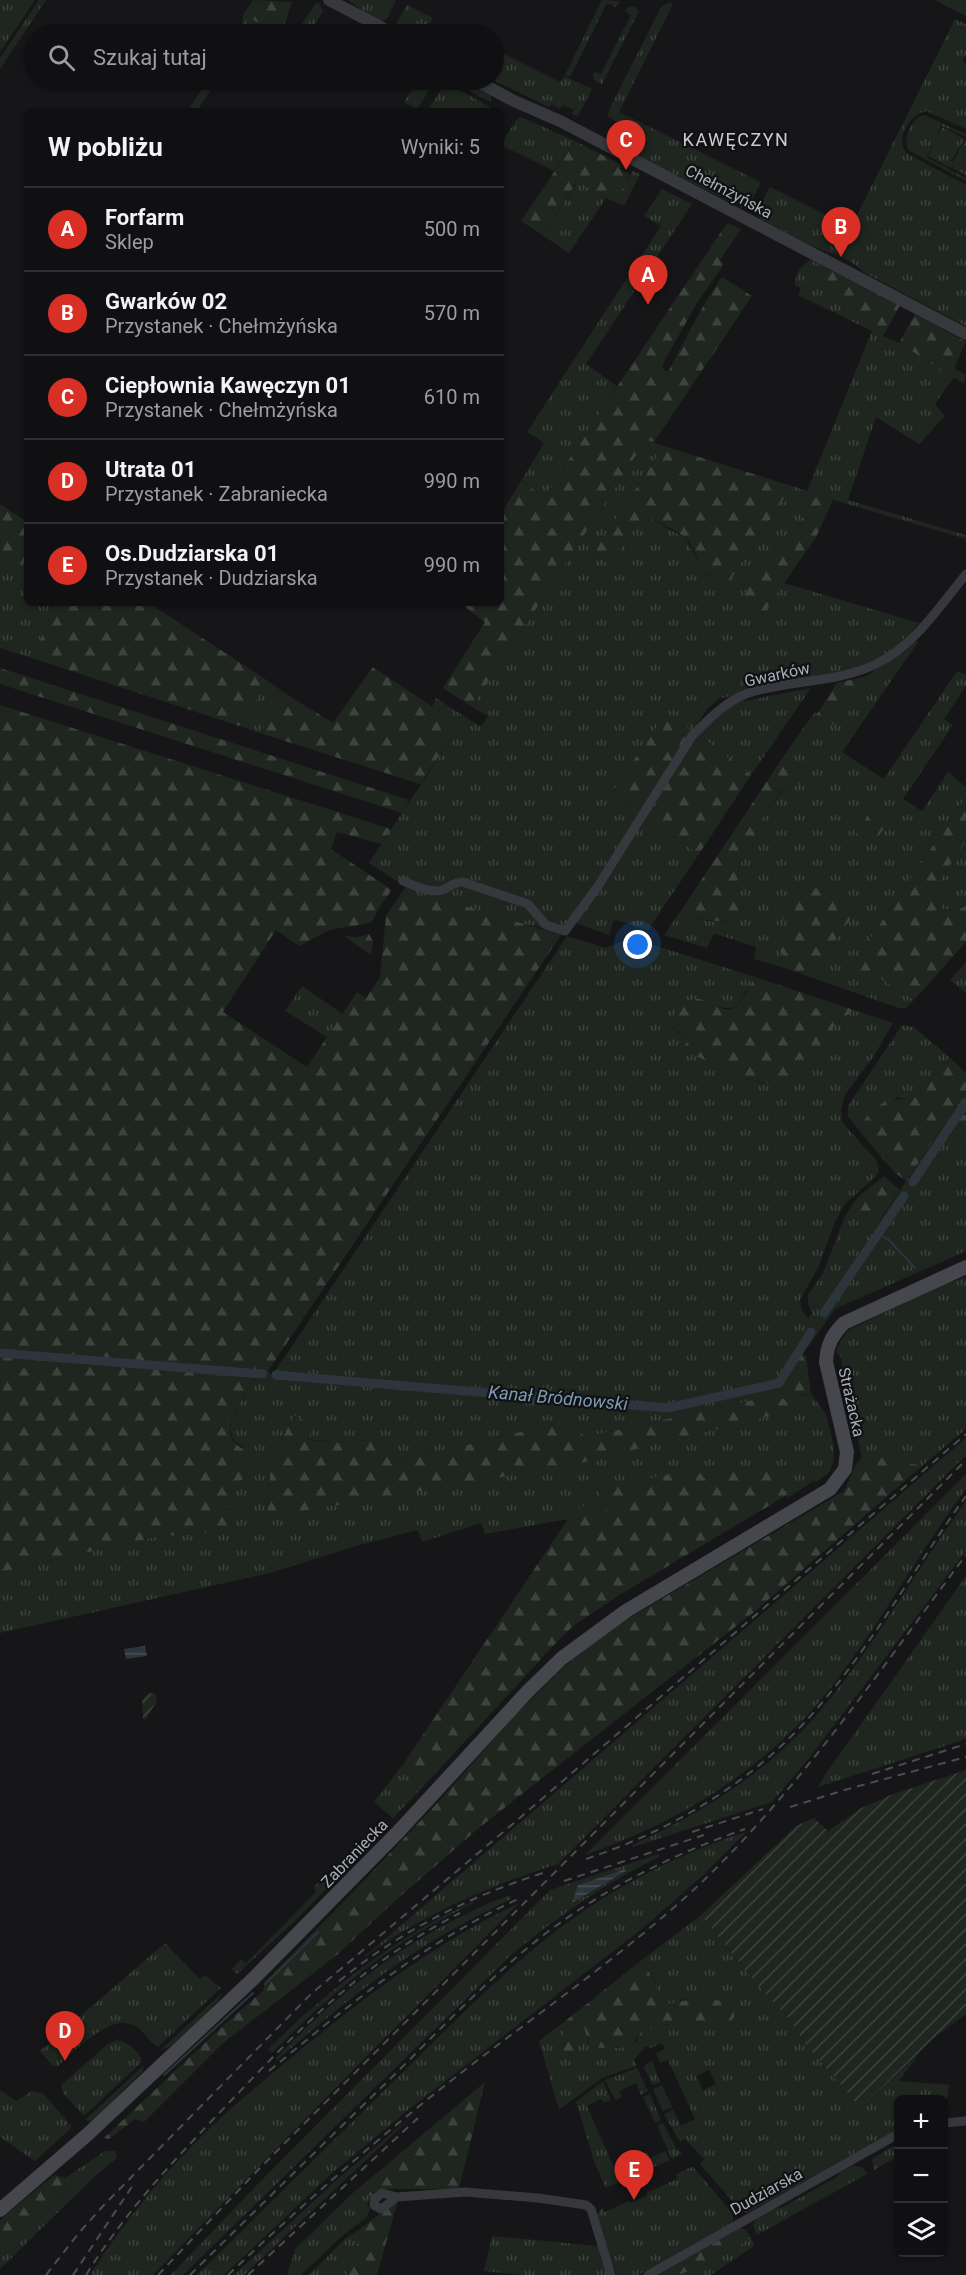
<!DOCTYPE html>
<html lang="pl">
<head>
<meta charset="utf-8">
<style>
	body { margin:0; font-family:Roboto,sans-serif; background:#1e1e20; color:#f1f3f6 }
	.controls { position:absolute; right:18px; bottom:18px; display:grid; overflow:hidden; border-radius:9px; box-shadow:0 2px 4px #0004 }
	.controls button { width:54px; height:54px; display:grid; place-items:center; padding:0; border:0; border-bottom:2px solid #303032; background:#101012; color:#f1f3f6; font:30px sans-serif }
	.you { position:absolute; left:638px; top:945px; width:21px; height:21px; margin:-15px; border:4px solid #fff; border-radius:50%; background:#1a73e8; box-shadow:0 0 0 9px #1a73e833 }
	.badge { display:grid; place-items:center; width:39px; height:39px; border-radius:50%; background:#d93025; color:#fff; font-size:20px; font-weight:700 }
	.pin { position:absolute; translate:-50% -50px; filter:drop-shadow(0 2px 3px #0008) }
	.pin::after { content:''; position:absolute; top:32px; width:21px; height:18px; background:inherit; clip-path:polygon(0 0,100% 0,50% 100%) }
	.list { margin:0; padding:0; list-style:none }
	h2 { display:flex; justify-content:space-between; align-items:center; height:78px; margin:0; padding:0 24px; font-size:26px }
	h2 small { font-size:20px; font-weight:400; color:#9c9d9f }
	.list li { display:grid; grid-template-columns:39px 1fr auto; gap:18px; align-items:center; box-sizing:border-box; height:84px; padding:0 24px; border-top:2px solid #303032 }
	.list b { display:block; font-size:22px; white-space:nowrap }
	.list p { margin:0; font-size:20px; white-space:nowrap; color:#9c9d9f }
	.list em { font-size:20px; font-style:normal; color:#9c9d9f }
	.icon { flex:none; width:33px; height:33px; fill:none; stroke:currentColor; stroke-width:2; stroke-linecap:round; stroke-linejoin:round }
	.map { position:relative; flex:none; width:966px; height:2275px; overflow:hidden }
	.search { position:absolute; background:#101012; box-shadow:0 2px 4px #0004; left:24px; top:24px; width:480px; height:66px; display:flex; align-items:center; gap:15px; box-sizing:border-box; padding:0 21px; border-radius:33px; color:#9c9d9f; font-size:22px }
	.panel { position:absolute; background:#101012; box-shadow:0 2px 4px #0004; left:24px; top:108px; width:480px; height:498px; border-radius:9px }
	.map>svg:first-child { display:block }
</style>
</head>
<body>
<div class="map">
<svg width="966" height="2275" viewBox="0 0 966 2275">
	<defs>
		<pattern id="grass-tufts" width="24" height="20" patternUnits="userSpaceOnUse" patternTransform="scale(1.5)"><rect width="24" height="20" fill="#1e261f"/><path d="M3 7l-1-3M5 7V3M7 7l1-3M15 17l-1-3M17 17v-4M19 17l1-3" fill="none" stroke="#3c433d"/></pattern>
		<pattern id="forest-firs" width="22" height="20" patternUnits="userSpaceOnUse" patternTransform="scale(1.5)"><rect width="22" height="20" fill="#1e261f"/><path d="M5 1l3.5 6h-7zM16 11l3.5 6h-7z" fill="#3c433d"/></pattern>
		<pattern id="garden-furrows" width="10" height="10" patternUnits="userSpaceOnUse" patternTransform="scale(1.5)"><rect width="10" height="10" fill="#1e261f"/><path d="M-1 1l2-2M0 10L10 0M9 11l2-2" fill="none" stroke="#3c433d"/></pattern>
		<pattern id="water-rules" width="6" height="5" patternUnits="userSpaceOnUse" patternTransform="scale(1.5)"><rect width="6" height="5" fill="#2c353c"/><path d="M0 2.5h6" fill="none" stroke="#485056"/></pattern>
	</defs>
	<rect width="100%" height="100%" fill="#161618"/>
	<g fill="url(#grass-tufts)" fill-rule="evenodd">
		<path d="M0,0h35l-35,52z"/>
		<path d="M39,0h7l-46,69v-11z"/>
		<path d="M348,0h48l-9,19 -7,2 -22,-10 1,-3z"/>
		<path d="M602,0l18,1 -4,6 -9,-4 -37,74 -5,-2z"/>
		<path d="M935,0h31v16z"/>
		<path d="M670,2l3,2 -54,108 142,70 -12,24 -4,3 -136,-67 10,-19 -12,-7 3,-8 51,-101z"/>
		<path d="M316,3h3l4,8 -14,23h-14z"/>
		<path d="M407,5l26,13 -11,16h-14l-11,-5v-7z"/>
		<path d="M634,6l5,5 -37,73 -8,-4 -1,-5 1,-3 7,2 30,-59 -6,-4 3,-4z"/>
		<path d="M243,15l37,19h-42l4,-5z"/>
		<path d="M955,19l11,5v31l-4,6 4,3v65l-40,-18c-17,4 -31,27 -20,42l60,32v141l-103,-54c-14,-15 -28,-17 -46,-24 -19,-8 -38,-19 -56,-29l-5,-7 14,-25 81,40z"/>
		<path d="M494,49l66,33 4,-6 28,13 -14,27 -6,-2 2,-4 -11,-5 -3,4 -8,-5 -3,3 -56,-27z"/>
		<path d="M208,80h9l-20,31h-10z"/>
		<path d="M419,80h17l-19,29 -13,-7z"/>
		<path d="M448,80h14l29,15v7z"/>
		<path d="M445,84l5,1 40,22 -3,4h-60z"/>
		<path d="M924,115l42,19v3l-26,-12 -3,11 5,-9 23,12 -14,22 2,1 9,-17 1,1 3,-5v34l-14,-7 2,-4 -3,4 -23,-12 6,-13 -8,14 25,13 -1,2 2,-1 14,7v3l-58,-31c-5,-13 3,-31 16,-35z"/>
		<path d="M521,117l54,24 -21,30 -53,-26 15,-25z"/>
		<path d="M632,171l8,3 -16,32 -18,-8 -37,55 -27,-18 36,-53 33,7 17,-8z"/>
		<path d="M662,189l30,15 -106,160 31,22 -72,111 -24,-16 23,-38 -17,-11 134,-206 -17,-10z"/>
		<path d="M810,260l11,5 -7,14 72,52 -3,5 16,7 55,34 -19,27 10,12 -26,28 -43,-27 -28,83 118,35v4l-149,-44 -26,41 -15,11 -18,74 26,-38 135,40c-14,16 -29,30 -47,39 -33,16 -88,20 -124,27l-15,7 -13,2 -14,12 -15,24 -79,61 29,15 -80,125 -25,-9 -113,-15 -23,-16 6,-8 -37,-24 91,-138 -28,-18 4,-9 45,29 7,-11 -16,-9 174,-267 18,6 -71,108 17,10 33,-50 42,24 22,38 21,7 64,-97 15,5 65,-160 -74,-36 3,-7 -6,-3c0,-11 6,-20 15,-25z"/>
		<path d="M24,563l3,2v38h25l-2,15 -18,40 -32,-10v-75z"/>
		<path d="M914,641l4,1 -76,110 42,27 73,-108 9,4v11l-22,33 9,6 -50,74 19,12 26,-39 18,15v10l-119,176 19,11 8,-10 40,26 -8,8h-7l-89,-31 43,-62 -10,-10 -4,-13 -16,-9 -42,34 12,9 -13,34 8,9 -34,-10 2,-12 -40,-13 -3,1 -6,13 -43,-13 16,-23c21,8 35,13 58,7l7,-15c-18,-34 1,-51 21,-79l-5,-5 22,-30 18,-7 3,-15 -21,-11 32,-45 19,13 33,-49z"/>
		<path d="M268,681l15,11 -23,41 -21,-7z"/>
		<path d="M811,688l-60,87 -53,-41 36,-31z"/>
		<path d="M644,817l55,37 -51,76 -32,-10 -3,2 -4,13 -34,-12z"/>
		<path d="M966,841v65l-9,4 -15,-1 -7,-10 -2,-8z"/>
		<path d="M567,936l39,12 25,-10 124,39c-23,36 -17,37 -57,22 -12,6 -28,11 -26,28l17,13 -6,9 60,28 21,7 31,-16 3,-9 25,-18 11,-15 20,-16 39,13 -19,33 -29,39 -4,15 1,12 35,39 2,10 -4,6 -30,27 -10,18 -17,46 -18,32 2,10 6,9 4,-6 -4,-9v-9l15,-22 20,-52 7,-13 30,13 86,-130v25l-3,-1 -12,17 15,9v110l-131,58 -55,77 22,10 9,-2 15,20 8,33 -1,16 -4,9 -12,10 -4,-1 -25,17 -19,-34 -65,14 -107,12 13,16 -9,8 -24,-7 -9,12 -83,15 -4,-11 -59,19 -4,-12 -62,16 -86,27 -270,60v-61l160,-36 73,-4v-21l-6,-5 3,-10 16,-24 -3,-25c-30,-13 4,-56 15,-71l-258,-20v-8l268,23 4,5zM772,1396l-504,121h-1l4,-54 13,-26 64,6 21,-3 23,23 149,-36 29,-1 16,11z"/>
		<path d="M966,962v31l-16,-13z"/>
		<path d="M302,986l41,28 -16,23 -42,-26z"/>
		<path d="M902,1025l12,2 35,30 -26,34 -13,10 -12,-4 -28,17 -13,14 -9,-12v-10z"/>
		<path d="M966,1277v152l-44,37 -35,-8h-25l-21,-100 -5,-6 5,-12 8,-10 92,-45z"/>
		<path d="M966,1438v17l-408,409c-70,22 -137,51 -196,95z"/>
		<path d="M966,1474v15c-47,63 -85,133 -133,196 -64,82 -151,136 -248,170z"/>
		<path d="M966,1501v50l-156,206 -38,45 -139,45 -1,-2c71,-32 137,-74 188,-134 55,-65 96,-141 146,-210z"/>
		<path d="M966,1576v163l-148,48 7,-12z"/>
		<path d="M402,1766l19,23 -28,29 -19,-16z"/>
		<path d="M377,1826l6,1 -10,14 -75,77 -61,56 -5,-5 9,-10 5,4 70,-71 -2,-6c4,-3 8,-4 12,-8 10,-9 44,-50 51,-52z"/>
		<path d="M746,1832l-44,44 -59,52 -235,182 -78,65 -106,100h-27c65,-64 129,-127 194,-191 48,-47 94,-95 145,-137 61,-51 135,-91 210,-115z"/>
		<path d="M659,1854v3c-54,26 -102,60 -148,98l-328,320h-12l82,-86 297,-299zM626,1869v2l-53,32 5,-18z"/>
		<path d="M510,1896l1,3c-30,15 -60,30 -88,48 -52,33 -99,73 -146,113l-1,-2c54,-56 113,-106 184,-141 16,-8 33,-17 50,-21z"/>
		<path d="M474,1901v2c-81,38 -139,86 -202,150l-4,-4c63,-61 126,-111 206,-148z"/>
		<path d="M519,1903l-161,162 -205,210h-63c35,-55 77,-106 124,-151 29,-27 60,-52 90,-77 71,-58 132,-104 215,-144z"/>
		<path d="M701,1915l55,68 35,38 15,24 56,63 58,-56 -21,29 50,4 -4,30 -1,-15h-46v29l-151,84 -7,-3 -40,-46 4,-5 -19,-20 -5,3 -16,-28 9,-4 8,16 14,-7 -27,-59 -8,3 -4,-10 9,-4 -3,-6 -12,5 -4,-2 -12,14 3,6 -35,12 -43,32 -20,-69 25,-19 3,2c-6,15 -3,18 1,33 11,-12 8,-17 4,-31l4,-3 7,1 3,4 2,15 6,5h24l19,-6 1,-8c26,-15 58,-11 86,-9l10,-7 -49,-19 -16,6c-19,-12 -9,-17 -18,-31 -3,-4 -9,-7 -13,-11zM709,2070l7,14 -13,6 -7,-14z"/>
		<path d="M165,1943l35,36 5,-4 16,13 -63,59c-10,-6 -14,-17 -25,-22 -25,-11 -58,27 -76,42l-5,-2 -12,-14z"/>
		<path d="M223,1992c-3,11 -43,45 -54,55l-8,3z"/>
		<path d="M118,2040c10,2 22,12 24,22l-58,54 -21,-23 -2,-8 48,-42z"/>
		<path d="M652,2061l8,21 -7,3 -9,-17 1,-3z"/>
		<path d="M144,2065l-2,7 -26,25 -18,20 -6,4 -7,-1z"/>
		<path d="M637,2068l11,23 -7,4 -5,-12 -17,8 3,6 -7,3 -10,-20z"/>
		<path d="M603,2081l8,19 -7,3 -3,-4 -14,7 29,66 15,-6 -2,-5 8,-3 6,14 -37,16 -11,-24 -19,-62z"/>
		<path d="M662,2085l10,22 -9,4 -10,-22z"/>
		<path d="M0,2090l16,11 16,-10 11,2 29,34 -37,34 -35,-24z"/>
		<path d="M650,2094l11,26 -6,3 -12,-26z"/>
		<path d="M418,2111l-174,164h-10l105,-97z"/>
		<path d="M663,2123l13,25 6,6 -10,5 -15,-33z"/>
		<path d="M898,2143v13l-24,14 -2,-11z"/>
		<path d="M105,2151h10l2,7 -22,18 -95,93v-20l72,-64 -7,-7z"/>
		<path d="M666,2151l4,9 -23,10 -7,-15 7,-3 3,6z"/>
		<path d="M853,2165l10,3 4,6 -110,61 -4,-10c4,-10 19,-17 30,-18l54,-30 3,-5z"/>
		<path d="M691,2167l3,1 39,46v8l-95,53h-21l-20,-54 2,-10 4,-3 2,4 24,-11 1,2 17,-7 -1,-3 31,-14 -1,-5z"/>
		<path d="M353,2193l20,3 -6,8 3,5 -3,8 -26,20 -40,38h-14l8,-26z"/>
		<path d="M364,2226l-18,49h-37l36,-36z"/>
		<path d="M492,2236l106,10 4,17 3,1 3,11h-87l-37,-4z"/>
		<path d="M751,2238l3,8 -43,29h-32l30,-13z"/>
	</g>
	<g fill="url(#forest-firs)">
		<path d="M253,0l39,2 -11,32 -38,-19z"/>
		<path d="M575,141l47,24 -2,4 10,5 -6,14 -4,3 -9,-2 -5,8 -29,-15 -35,53 -21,-14z"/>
		<path d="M727,223l14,6 -21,31 4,4 -29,42 -32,58v6l5,2c17,-32 33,-65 54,-95l30,19 -98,146 -8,-2 -174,267 -29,-19 42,-66 -25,-19h41v-89l20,-33 24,16 47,-73z"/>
		<path d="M821,265l79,40 -14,26 -73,-52z"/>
		<path d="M915,314l51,28 -12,26 12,7 -2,9 -65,-41z"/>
		<path d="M664,446l128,40 -64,97c-31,-1 -26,-29 -43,-45 -9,-9 -30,-17 -42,-24l-32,50 -18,-10z"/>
		<path d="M817,495l16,5 -17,37 -58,84 -22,-14 40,-60 15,-11z"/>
		<path d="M0,504l27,18v43l-3,-2 -24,10z"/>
		<path d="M52,603h97l119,78 -29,45 -207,-68 18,-40z"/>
		<path d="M373,667l87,58 -40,59 -160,-51 23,-41 50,31z"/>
		<path d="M0,668l409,132 -7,13 -402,-129z"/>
		<path d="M867,676l-33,49 -17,-11 20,-31z"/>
		<path d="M0,705l391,124 -10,15 -44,-12 -6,17 61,41 -11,15 -10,18 -42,7 -30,16 -23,-16 -53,82 84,55 50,-75 9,6 14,-21 6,-61 14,-21 23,16 11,-14 127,38 -293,436 -268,-23z"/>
		<path d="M666,713l20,11 5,10 -50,76 -30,-16z"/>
		<path d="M698,734l53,41 -52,79 -55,-37z"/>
		<path d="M783,757l21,11 1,9 -4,6 -19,7 -21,30 5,5c-19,27 -40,45 -21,79l-7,15c-23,5 -37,1 -58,-7z"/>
		<path d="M966,797v44l-33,50 2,8 7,10 15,1 9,-4v36l-52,58 -40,-26 -8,11 -19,-12z"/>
		<path d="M876,804l16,12 -19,28 -17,-11z"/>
		<path d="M823,882l16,10 4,13 10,10 -43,62 -22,-8 -8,-9 3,-6 -5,-6 15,-22 -12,-9 17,-26z"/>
		<path d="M369,934l4,7 -2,14 -27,-19 14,1z"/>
		<path d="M755,977l99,33 -20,16 -20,32 -16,1 -3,9 -14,17c-35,-2 -67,-21 -99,-36l7,-9 -17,-14c-1,-13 12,-28 26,-27 11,0 23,15 35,9 10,-6 16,-22 22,-31z"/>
		<path d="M949,1057l17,16v18l-60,90 -12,-9 -37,-44c17,-18 27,-34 53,-27l13,-10z"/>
		<path d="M963,1114l3,2v25l-15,-9z"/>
		<path d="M884,1176l16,14 -21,31 -29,-13 9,-12z"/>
		<path d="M802,1354l4,2 5,38c-13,2 -21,0 -31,-8z"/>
		<path d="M0,1356l258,19c-10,14 -39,51 -23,68 7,7 16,7 14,21 -3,16 -18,26 -22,42l11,11 -5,15 -73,4 -160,36z"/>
		<path d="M772,1396l19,5 10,7 -224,56 -310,53 4,-54 23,-48 18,11 -4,14 40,3 21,-3 20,11 4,12 148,-36 29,-1 16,11z"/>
		<path d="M862,1458h25l35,8 -168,146 -274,215 -84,73 -58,54 -116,90 -78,78 -9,-3 -26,20 -5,-1 122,-115 37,-32 2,-9 89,-91 87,-92 73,-83 52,-51 45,-36 233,-138 12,-27z"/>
		<path d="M769,1464l18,31 -166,99 -48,32 -19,19 -133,144 -19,-23 166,-247 9,-12 11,-2 13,8 9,-7 -14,-16 101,-22 7,10z"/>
		<path d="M638,1963c4,4 10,7 12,11 10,13 0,19 19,30 22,-6 40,-8 62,0l3,6v8l-10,8c-29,-3 -60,-7 -86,8 -4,20 -29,12 -44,14l-4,-2 -7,-22 -7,-1 -4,4c5,13 8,25 -8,31l-3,-6 4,-7 -3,-8 4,-11 -2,-4z"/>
		<path d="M485,2082l-26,107h-77l-9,7 -20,-3z"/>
		<path d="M54,2175l11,3 8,6 -73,65v-29z"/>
		<path d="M398,2200l-21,75h-31l18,-49z"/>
		<path d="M741,2228l5,2 5,8 -42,24 -30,13h-22z"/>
	</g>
	<g fill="url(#garden-furrows)">
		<path d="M148,1693l7,1 2,7 -12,19 -2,-2 -1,-18z"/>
		<path d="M966,1770v244l-31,23 -74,71 -55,-63 -15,-24 -35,-38 -55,-68 95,-89 18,-8 14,13 35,-24 28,-12z"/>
	</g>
	<g fill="url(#water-rules)">
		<path d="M145,1646l2,10 -21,3 -2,-10z"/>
		<path d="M626,1869v2l-54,32 6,-18z"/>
	</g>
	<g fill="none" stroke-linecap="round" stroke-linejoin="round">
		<g stroke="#2c353c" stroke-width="2">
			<path d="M961,1109l5,3"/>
			<path d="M879,1234l10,6 26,28"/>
			<path d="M265,1984l53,-52"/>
			<path d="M164,2075l89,-82"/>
		</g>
		<g stroke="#2c353c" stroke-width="9">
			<path d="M913,1182l53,-80"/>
			<path d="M824,1313l80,-117"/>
			<path d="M0,1353l263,21"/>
			<path d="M276,1375l392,33 111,-25 32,-51"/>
		</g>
		<g stroke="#37383d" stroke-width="9">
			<path d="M403,881c12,5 30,14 42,8 7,-4 10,-7 18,-7l65,22 18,21 19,6 33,-45 94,-150c16,-16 33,-34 54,-42 43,-15 89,-10 130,-30 38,-18 64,-58 90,-90"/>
			<path d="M944,2123l22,-2"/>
			<path d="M397,2197l-16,12 -7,-4 1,-6 7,-6 15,4 68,-5 73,6 48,7 5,4 20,66"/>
			<path d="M648,2275l250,-141"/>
		</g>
		<g stroke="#37383d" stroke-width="12">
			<path d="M329,0l65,34"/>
			<path d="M475,80l39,21 46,20 406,213"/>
		</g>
		<path stroke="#45474d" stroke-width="14" d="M0,2210l88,-76 164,-154 146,-148 130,-141 34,-33 64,-47 204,-122 15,-20 2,-17 -21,-90c1,-17 6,-27 18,-39l122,-56"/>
		<g stroke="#4a4c52" stroke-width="2" stroke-dasharray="8 6" stroke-linecap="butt">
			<path d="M872,1774l94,-30"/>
			<path d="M790,1807l58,-18 118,-32"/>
			<path d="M692,1832l71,-23"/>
			<path d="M586,1859c90,-30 173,-81 234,-154 55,-64 96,-140 146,-209"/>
			<path d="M564,1881l140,-46"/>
			<path d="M339,1981c63,-51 131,-85 207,-109"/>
			<path d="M269,2071c81,-67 153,-127 249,-172"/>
			<path d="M46,2275l32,-41 24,-27 209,-213 204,-172 451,-388"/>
			<path d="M73,2275l60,-90"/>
			<path d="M86,2275c39,-63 88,-115 139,-168 75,-79 136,-143 235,-194"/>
			<path d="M158,2275l98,-103 710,-712"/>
			<path d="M190,2275c65,-64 130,-128 195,-191 51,-50 100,-103 156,-147 62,-48 130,-82 204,-108"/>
			<path d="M228,2275c72,-68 146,-134 224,-195 83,-65 172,-125 249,-197 101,-97 181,-216 265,-328"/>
			<path d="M248,2275l170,-157"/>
		</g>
	</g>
	<g text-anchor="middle" stroke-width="4.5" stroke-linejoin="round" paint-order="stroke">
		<g font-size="16" fill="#a8adb8" stroke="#111113">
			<text transform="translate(729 191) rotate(28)" y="6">Chełmżyńska</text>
			<text transform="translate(777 674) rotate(-12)" y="6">Gwarków</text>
			<text transform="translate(852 1402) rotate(77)" y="6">Strażacka</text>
			<text transform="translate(354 1853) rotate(-46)" y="6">Zabraniecka</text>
			<text transform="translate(766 2191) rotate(-29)" y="6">Dudziarska</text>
		</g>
		<g font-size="18" letter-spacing="1.5" fill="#c9ccd4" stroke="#111113">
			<text x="736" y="146">KAWĘCZYN</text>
		</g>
		<g font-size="18" font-style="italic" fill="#7e9ab4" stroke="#111113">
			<text transform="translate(558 1398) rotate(5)" y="6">Kanał Bródnowski</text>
		</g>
	</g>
</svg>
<div class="controls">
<button>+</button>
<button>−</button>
<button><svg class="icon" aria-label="layers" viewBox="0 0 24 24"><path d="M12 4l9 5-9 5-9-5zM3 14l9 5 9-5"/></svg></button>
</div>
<div class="you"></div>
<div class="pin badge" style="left:648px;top:305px">A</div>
<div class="pin badge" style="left:841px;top:257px">B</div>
<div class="pin badge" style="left:626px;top:170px">C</div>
<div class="pin badge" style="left:65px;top:2061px">D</div>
<div class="pin badge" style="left:634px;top:2200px">E</div>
<div class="search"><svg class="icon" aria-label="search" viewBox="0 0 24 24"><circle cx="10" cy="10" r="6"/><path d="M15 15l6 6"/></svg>Szukaj tutaj</div>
<section class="panel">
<h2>W pobliżu<small>Wyniki: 5</small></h2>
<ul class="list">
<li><span class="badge">A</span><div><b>Forfarm</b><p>Sklep</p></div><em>500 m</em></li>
<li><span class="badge">B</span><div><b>Gwarków 02</b><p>Przystanek · Chełmżyńska</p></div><em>570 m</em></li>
<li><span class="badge">C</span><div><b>Ciepłownia Kawęczyn 01</b><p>Przystanek · Chełmżyńska</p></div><em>610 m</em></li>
<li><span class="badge">D</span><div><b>Utrata 01</b><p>Przystanek · Zabraniecka</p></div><em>990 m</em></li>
<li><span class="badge">E</span><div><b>Os.Dudziarska 01</b><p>Przystanek · Dudziarska</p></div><em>990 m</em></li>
</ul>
</section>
</div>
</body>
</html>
